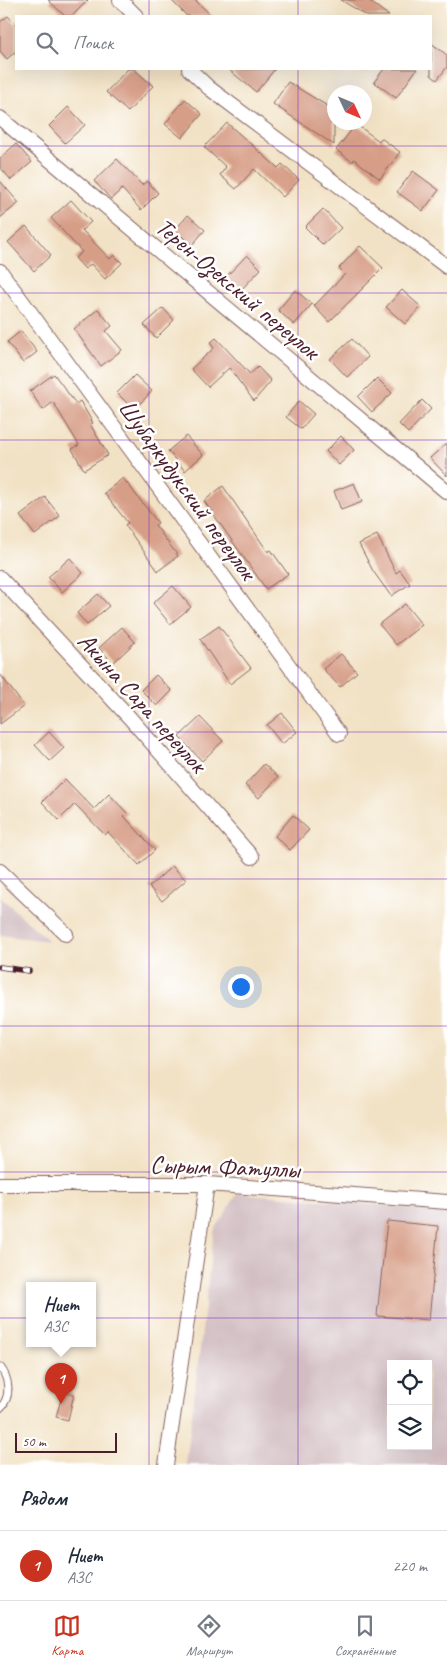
<!DOCTYPE html>
<html lang="ru">
<head>
<meta charset="utf-8">
<style>
	body { margin:0; font-family:Caveat,sans-serif; background:#f6f6f7; color:#1f2937 }
	.controls { position:absolute; right:15px; bottom:15px; display:grid; overflow:hidden; border-radius:0px; box-shadow:0 5px 20px #0002 }
	.controls button { width:45px; height:45px; display:grid; place-items:center; padding:0; border:0; border-bottom:1px solid #e0e1e3; background:#fff; color:#1f2937; font:25px sans-serif }
	.compass { position:absolute; left:327px; top:85px; width:45px; height:45px; border-radius:50%; background:#fff; box-shadow:0 5px 20px #0002; rotate:134deg }
	.scale { position:absolute; left:15px; bottom:12px; width:102px; box-sizing:border-box; padding-left:5px; border:2px solid #4a1f2b; border-top:0; font-size:14px; line-height:18px; white-space:nowrap; color:#4a1f2b; -webkit-text-stroke:4px #fff; paint-order:stroke }
	.you { position:absolute; left:240px; top:986px; width:18px; height:18px; margin:-12px; border:4px solid #fff; border-radius:50%; background:#1a73e8; box-shadow:0 0 0 8px #1a73e833 }
	.badge { display:grid; place-items:center; width:32px; height:32px; border-radius:50%; background:#c8321e; color:#fff; font-size:16px; font-weight:700 }
	.pin { position:absolute; translate:-50% -41px; filter:drop-shadow(0 1px 2px #0008) }
	.pin::after { content:''; position:absolute; top:26px; width:18px; height:15px; background:inherit; clip-path:polygon(0 0,100% 0,50% 100%) }
	.popup { position:absolute; left:26px; top:1282px; width:70px; height:65px; box-sizing:border-box; display:grid; place-content:center; border-radius:0px; background:#fff; filter:drop-shadow(0 1px 4px #0005); font-size:16px; white-space:nowrap; color:#747a83 }
	.popup b { font-size:19px; color:#1f2937 }
	.popup::after { content:''; position:absolute; left:50%; top:100%; margin-left:-10px; border:10px solid transparent; border-top-color:#fff }
	.list { margin:0; padding:0; list-style:none }
	h2 { display:flex; justify-content:space-between; align-items:center; height:65px; margin:0; padding:0 20px; font-size:21px }
	h2 small { font-size:16px; font-weight:400; color:#747a83 }
	.list li { display:grid; grid-template-columns:32px 1fr auto; gap:15px; align-items:center; box-sizing:border-box; height:70px; padding:0 20px; border-top:1px solid #e0e1e3 }
	.list b { display:block; font-size:19px; white-space:nowrap }
	.list p { margin:0; font-size:16px; white-space:nowrap; color:#747a83 }
	.list em { font-size:16px; font-style:normal; color:#747a83 }
	.icon { flex:none; width:28px; height:28px; fill:none; stroke:currentColor; stroke-width:2; stroke-linecap:round; stroke-linejoin:round }
	.map { position:relative; flex:none; width:447px; height:1465px; overflow:hidden }
	.search { position:absolute; background:#fff; box-shadow:0 5px 20px #0002; left:15px; right:15px; top:15px; height:55px; display:flex; align-items:center; gap:12px; box-sizing:border-box; padding:0 18px; border-radius:0px; color:#747a83; font-size:19px }
	.sheet { height:135px; background:#fff }
	nav { display:flex; justify-content:space-around; align-items:center; box-sizing:border-box; height:70px; border-top:1px solid #e0e1e3; background:#fff; font-size:14px; color:#747a83 }
	nav a { display:grid; justify-items:center; gap:2px }
	nav .on { color:#c8321e }
	.map>svg:first-child { display:block }
</style>
</head>
<body>
<div class="map">
<svg width="447" height="1465" viewBox="0 0 447 1465">
	<rect width="100%" height="100%" fill="#fff"/>
	<filter id="ink" filterUnits="userSpaceOnUse"><feTurbulence type="fractalNoise" baseFrequency=".02" numOctaves="2"/><feDisplacementMap in="SourceGraphic" scale="10" xChannelSelector="R" yChannelSelector="G"/><feConvolveMatrix kernelMatrix="1 2 1 2 8 2 1 2 1" color-interpolation-filters="sRGB"/></filter>
	<filter id="wash" filterUnits="userSpaceOnUse"><feTurbulence type="fractalNoise" baseFrequency=".0096" numOctaves="4" result="noise"/><feDisplacementMap in="SourceGraphic" scale="20" xChannelSelector="R" yChannelSelector="G"/><feGaussianBlur stdDeviation="1.12" result="paint"/><feColorMatrix in="noise" values="0 0 0 0 0 0 0 0 0 0 0 0 0 0 0 0 0 1.4 0 .05"/><feComposite in="paint" operator="in"/></filter>
	<g filter="url(#wash)">
		<rect width="100%" height="100%" fill="#f2e2c5"/>
		<g fill="#d2bec2" fill-rule="evenodd">
			<path d="M0,896v1l49,44 -49,-6z"/>
			<path d="M238,1193l209,18v254h-261l28,-234zM391,1364h37v82h-37z"/>
		</g>
		<g id="blocks">
			<g fill="#d79e87">
				<path d="M48,0h40l-16,16h-7z"/>
				<path d="M171,0h24l17,16h-25z"/>
				<path d="M341,0h27l21,16h-22z"/>
				<path d="M8,16l8,9v26l-9,8 -7,-8v-29z"/>
				<path d="M431,43l16,12v12l-10,13 -6,-5z"/>
				<path d="M128,69h6l19,17 -25,26 -22,-20z"/>
				<path d="M228,69h47l-19,23z"/>
				<path d="M384,69h33l-21,29 -22,-16z"/>
				<path d="M288,82l46,28v35l-61,-41z"/>
				<path d="M185,99l17,15 -20,24 -17,-14z"/>
				<path d="M68,107l17,18 -20,18 -16,-17z"/>
				<path d="M227,123l51,45 4,-4 17,16 -16,17 -29,-28 -18,20 -16,-14 6,-8 -22,-20z"/>
				<path d="M356,124l23,17 2,-3 19,14 -20,27 -26,-20 -1,3 -17,-12z"/>
				<path d="M16,144l16,18 -21,18 -11,-13v-9z"/>
				<path d="M117,159l25,26 5,-4 11,12 -17,17 -19,-21 -11,10 -17,-18z"/>
				<path d="M413,171l26,19 -16,21 -26,-19z"/>
				<path d="M0,181l19,22 -19,15z"/>
				<path d="M71,200l20,22 -9,8 28,29 4,-4 8,8 -17,16 -14,-15 -6,5 -10,-11 7,-6 -31,-34z"/>
				<path d="M323,209l18,19 -18,17 -18,-18z"/>
				<path d="M188,215l17,15 -13,15 -17,-15z"/>
				<path d="M26,226l25,29 -17,16 -26,-29z"/>
				<path d="M360,246l23,22 -54,54 -15,-16 31,-32 -6,-6z"/>
				<path d="M247,255l14,14 -24,25 -14,-14z"/>
				<path d="M295,290l17,14 -18,21 -16,-15z"/>
				<path d="M402,290l19,17 -16,17 -19,-17z"/>
				<path d="M163,308l11,12 -18,18 -12,-13z"/>
				<path d="M98,309l14,17 -6,5 16,19 -21,16 -27,-37z"/>
				<path d="M21,331l16,21 -14,11 -16,-21z"/>
				<path d="M216,338l34,36 8,-7 13,14 -17,20 -25,-33 -21,19 -17,-18 23,-21 -4,-5z"/>
				<path d="M352,339l16,18 -21,20 -17,-18z"/>
				<path d="M54,374l22,30 4,-3 13,22 -3,1 18,31 -24,15 -12,-21 7,-4 -26,-43 -10,8 -13,-19z"/>
				<path d="M135,375l17,16 -18,19 -17,-17z"/>
				<path d="M377,378l15,15 -20,19 -14,-15z"/>
				<path d="M422,400l9,9 -23,24 -9,-9z"/>
				<path d="M299,401l15,13 -13,15 -15,-12z"/>
				<path d="M186,436l17,19 -18,16 -17,-20z"/>
				<path d="M341,436l13,14 -15,15 -13,-14z"/>
				<path d="M447,443v33l-17,-18z"/>
				<path d="M123,478l35,45 -3,2 23,31 -20,15 -33,-46 3,-2 -24,-30z"/>
				<path d="M354,483l8,19 -21,8 -7,-19z"/>
				<path d="M223,486l45,66 3,-2 17,24 -22,15 -62,-88z"/>
				<path d="M45,497l15,19 -25,19 -15,-19z"/>
				<path d="M377,535l19,38 4,-3 10,14 -19,12 -18,-25 -14,-27z"/>
				<path d="M70,558l13,15 -21,19 -14,-15z"/>
				<path d="M173,586l18,21 -21,17 -17,-21z"/>
				<path d="M98,594l11,12 -22,19 -10,-12z"/>
				<path d="M405,604l17,21 -26,20 -17,-21z"/>
				<path d="M219,626l32,42 -21,16 -30,-45z"/>
				<path d="M122,627l13,15 -22,21 -14,-15z"/>
				<path d="M341,654l16,18 -17,15 -17,-18z"/>
				<path d="M0,674l24,32 -24,18z"/>
				<path d="M156,675l16,16 -15,15 -16,-16z"/>
				<path d="M282,713l15,19 -15,12 -15,-19z"/>
				<path d="M200,717l23,24 -21,20 -23,-24z"/>
				<path d="M49,732l15,16 -14,13 -15,-16z"/>
				<path d="M264,764l14,13 -19,21 -14,-13z"/>
				<path d="M65,779l29,30 15,-15 18,19 -3,3 31,34 -16,15 -31,-33 -3,3 -30,-31 -16,16 -17,-18z"/>
				<path d="M293,815l16,15 -19,20 -15,-14z"/>
				<path d="M172,866l14,14 -24,21 -13,-14z"/>
				<path d="M387,1221l51,5 -9,94 -52,-4z"/>
				<path d="M63,1392l11,2 -6,26 -12,-3z"/>
			</g>
		</g>
	</g>
	<g filter="url(#ink)">
		<use href="#blocks" fill-opacity="0" stroke="#856361" stroke-width="1"/>
		<g fill="none" stroke-linecap="round" stroke-linejoin="round">
			<defs>
				<path id="lane" d="M0,1367c9,11 12,30 0,41"/>
				<g id="street">
					<path d="M120,0l16,16"/>
					<path d="M189,69l20,19 238,179"/>
					<path d="M0,118l447,374"/>
					<path d="M0,271l339,463"/>
					<path d="M0,578l129,139 123,140"/>
					<path d="M0,871l66,63"/>
					<path d="M0,1184h207l240,18"/>
					<path d="M166,1465l41,-281"/>
				</g>
			</defs>
			<use href="#lane" stroke="#856361" stroke-width="9"/>
			<use href="#street" stroke="#856361" stroke-width="16"/>
			<use href="#lane" stroke="#fff" stroke-width="7"/>
			<use href="#street" stroke="#fff" stroke-width="14"/>
			<defs>
				<path id="rail" d="M0,967l29,4"/>
			</defs>
			<use href="#rail" stroke="#4a1f2b" stroke-width="5.5"/>
			<use href="#rail" stroke="#fff" stroke-width="4" stroke-dasharray="11" stroke-linecap="butt"/>
		</g>
	</g>
	<path fill="none" stroke="#7b2cbf" stroke-width="1" stroke-opacity="0.55" d="M149,0v16M298,0v16M149,69v1396M298,69v1396M0,146h447M0,293h447M0,440h447M0,586h447M0,732h447M0,879h447M0,1026h447M0,1172h447M0,1318h447"/>
	<g text-anchor="middle" stroke-width="5" stroke-linejoin="round" paint-order="stroke">
		<g font-size="25" fill="#4a1f2b" stroke="#fff">
			<text transform="translate(238 288) rotate(40)" y="9">Терен-Озекский переулок</text>
			<text transform="translate(188 489) rotate(54)" y="9">Шубаркудукский переулок</text>
			<text transform="translate(143 702) rotate(48)" y="9">Акына Сара переулок</text>
			<text transform="translate(225 1166) rotate(2)" y="9">Сырым Фатуллы</text>
		</g>
	</g>
</svg>
<div class="controls">
<button><svg class="icon" aria-label="locate" viewBox="0 0 24 24"><circle cx="12" cy="12" r="6"/><path d="M12 2v4M12 18v4M2 12h4M18 12h4"/></svg></button>
<button><svg class="icon" aria-label="layers" viewBox="0 0 24 24"><path d="M12 4l9 5-9 5-9-5zM3 14l9 5 9-5"/></svg></button>
</div>
<svg class="compass" viewBox="-18 -18 36 36"><path d="M0-13l5 13h-10z" fill="#e53935"/><path d="M0 13l5-13h-10z" fill="#747a83"/></svg>
<div class="scale">50 m</div>
<div class="you"></div>
<div class="pin badge" style="left:61px;top:1404px">1</div>
<div class="popup"><b>Ниет</b>АЗС</div>
<div class="search"><svg class="icon" aria-label="search" viewBox="0 0 24 24"><circle cx="10" cy="10" r="6"/><path d="M15 15l6 6"/></svg>Поиск</div>
</div>
<section class="sheet">
<h2>Рядом<small></small></h2>
<ul class="list">
<li><span class="badge">1</span><div><b>Ниет</b><p>АЗС</p></div><em>220 m</em></li>
</ul>
</section>
<nav>
<a class="on"><svg class="icon" aria-label="map" viewBox="0 0 24 24"><path d="M3 6l6-2 6 2 6-2v14l-6 2-6-2-6 2zM9 4v14M15 6v14"/></svg>Карта</a>
<a><svg class="icon" aria-label="directions" viewBox="0 0 24 24"><path d="M12 3l9 9-9 9-9-9zM9 14v-3h6M13 9l2 2-2 2"/></svg>Маршрут</a>
<a><svg class="icon" aria-label="saved" viewBox="0 0 24 24"><path d="M7 4h10v16l-5-4-5 4z"/></svg>Сохранённые</a>
</nav>
</body>
</html>
